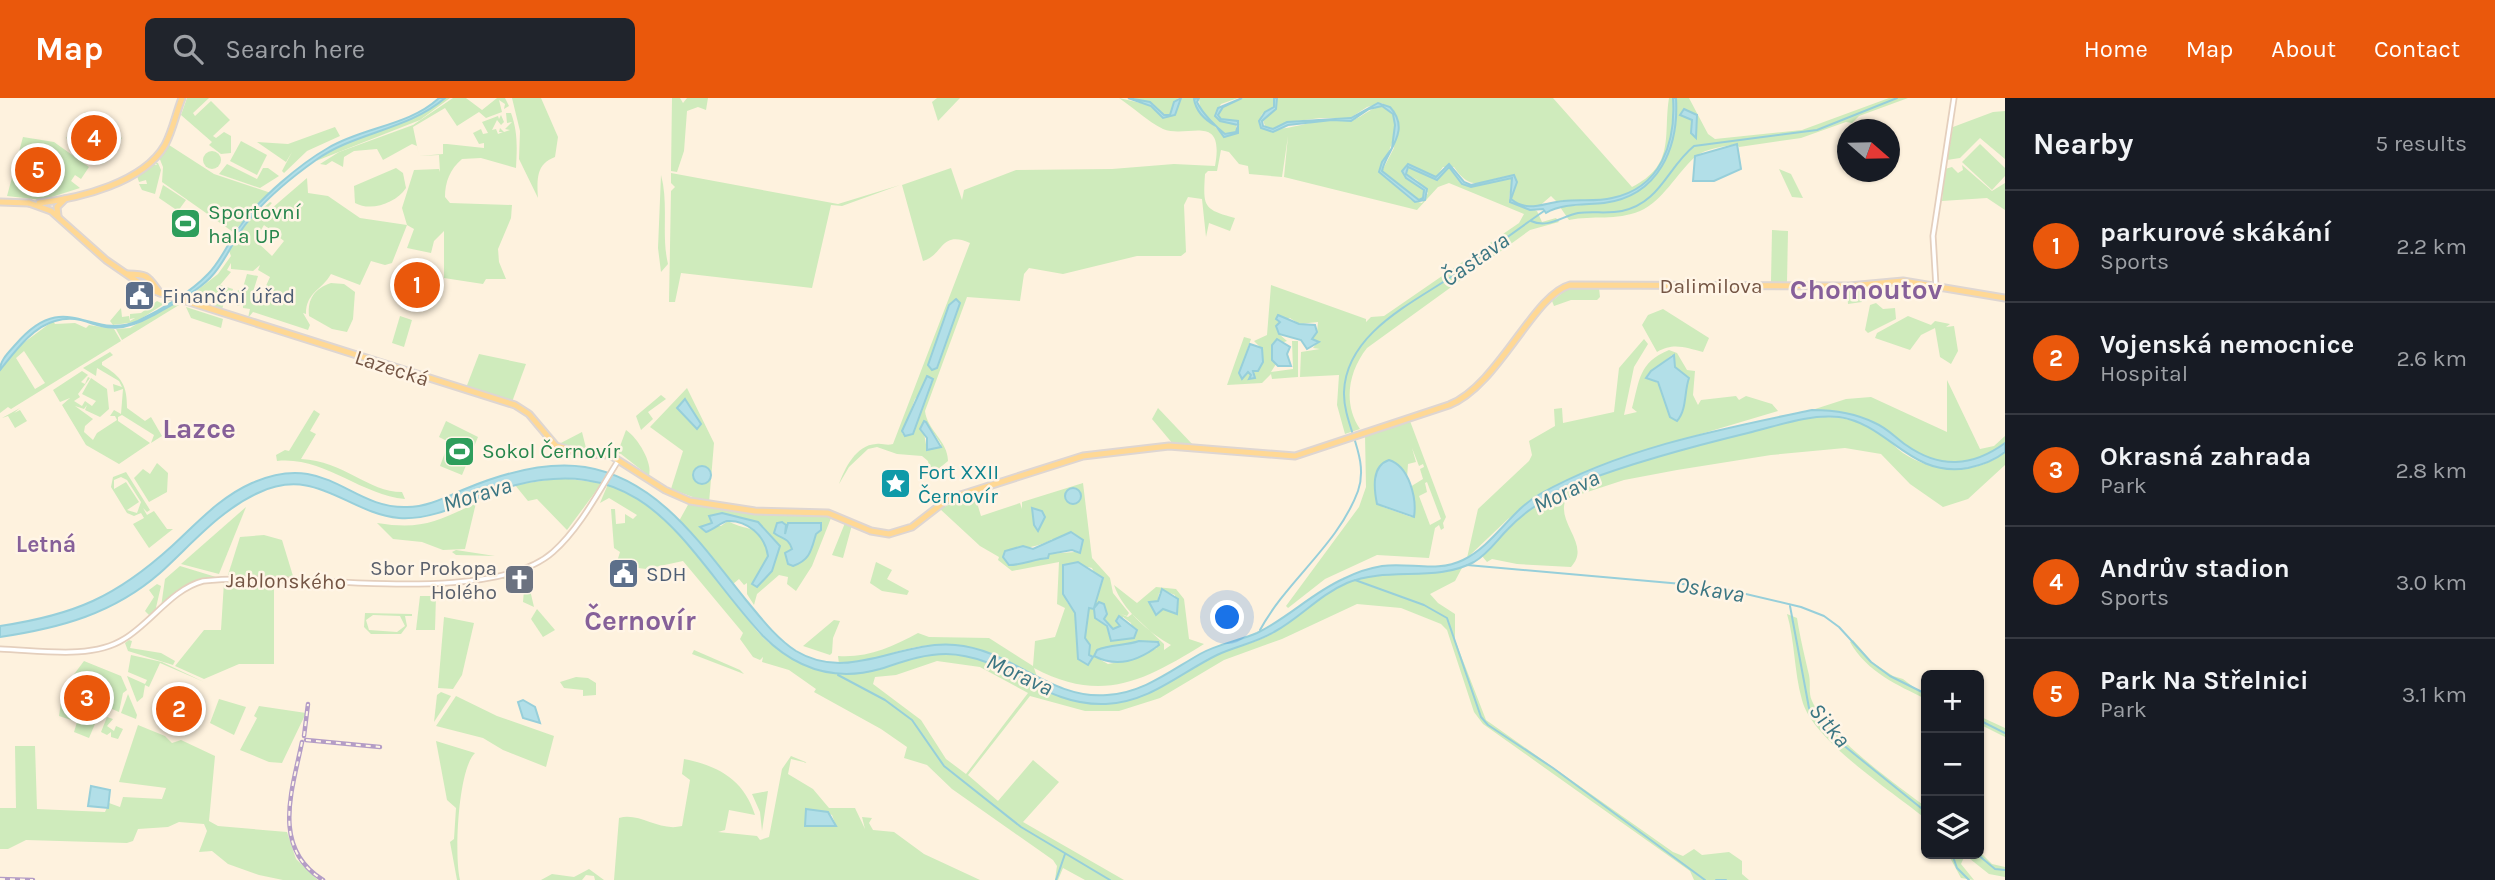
<!DOCTYPE html>
<html lang="en">
<head>
<meta charset="utf-8">
<style>
	body { margin:0; font-family:Karla,sans-serif; background:#20242c; color:#f1f3f6 }
	.controls { position:absolute; right:21px; bottom:21px; display:grid; overflow:hidden; border-radius:10px; box-shadow:0 2px 5px #0004 }
	.controls button { width:63px; height:63px; display:grid; place-items:center; padding:0; border:0; border-bottom:2px solid #363941; background:#171b24; color:#f1f3f6; font:35px sans-serif }
	.compass { position:absolute; left:1837px; top:21px; width:63px; height:63px; border-radius:50%; background:#171b24; box-shadow:0 2px 5px #0004; rotate:110deg }
	.you { position:absolute; left:1228px; top:520px; width:24px; height:24px; margin:-18px; border:5px solid #fff; border-radius:50%; background:#1a73e8; box-shadow:0 0 0 10px #1a73e833 }
	.badge { display:grid; place-items:center; width:46px; height:46px; border-radius:50%; background:#ea580c; color:#fff; font-size:23px; font-weight:700 }
	.pin { position:absolute; translate:-50% -50%; border:4px solid #fff; box-shadow:0 2px 7px #0006 }
	.list { margin:0; padding:0; list-style:none }
	h2 { display:flex; justify-content:space-between; align-items:center; height:91px; margin:0; padding:0 28px; font-size:30px }
	h2 small { font-size:23px; font-weight:400; color:#9ea1a6 }
	.list li { display:grid; grid-template-columns:46px 1fr auto; gap:21px; align-items:center; box-sizing:border-box; height:112px; padding:0 28px; border-top:2px solid #363941 }
	.list b { display:block; font-size:26px; white-space:nowrap }
	.list p { margin:0; font-size:23px; white-space:nowrap; color:#9ea1a6 }
	.list em { font-size:23px; font-style:normal; color:#9ea1a6 }
	.icon { flex:none; width:38px; height:38px; fill:none; stroke:currentColor; stroke-width:2; stroke-linecap:round; stroke-linejoin:round }
	.map { position:relative; flex:none; width:2005px; height:782px; overflow:hidden }
	header { display:flex; align-items:center; gap:42px; box-sizing:border-box; height:98px; padding:0 35px; background:#ea580c; color:#fff }
	header strong { font-size:33px }
	nav { display:flex; gap:38px; margin-inline-start:auto; font-size:24px }
	.search { width:490px; height:63px; background:#20242c; display:flex; align-items:center; gap:18px; box-sizing:border-box; padding:0 24px; border-radius:10px; color:#9ea1a6; font-size:26px }
	main { display:flex }
	aside { flex:1; background:#171b24 }
	.map>svg:first-child { display:block }
</style>
</head>
<body>
<header>
<strong>Map</strong>
<div class="search"><svg class="icon" aria-label="search" viewBox="0 0 24 24"><circle cx="10" cy="10" r="6"/><path d="M15 15l6 6"/></svg>Search here</div>
<nav><a>Home</a><a>Map</a><a>About</a><a>Contact</a></nav>
</header>
<main>
<div class="map">
<svg width="2005" height="782" viewBox="0 0 2005 782">
	<rect width="100%" height="100%" fill="#fef2de"/>
	<g fill="#cfebbc" fill-rule="evenodd">
		<path d="M187,0h22l-16,15 2,3 16,-15 19,19 -17,16 3,2 8,-6 7,4v17l-10,1 -12,-9 3,-3 -31,-27z"/>
		<path d="M445,0h5l-30,22 -104,41c39,-30 92,-31 129,-63z"/>
		<path d="M453,0h13l16,12 15,-12h8l4,8 -5,3 1,-5 -6,-4 3,12 -16,6 -7,-6 -22,14 -12,-18 -32,19 6,29 24,-2v-10h4l37,4v-5l-5,1 -6,-11 8,-4 2,5 5,-1 -6,-11 16,-6 1,3 2,-4 3,7 -3,3 -4,-5 -5,10 4,-1 2,5 5,-2h-4l1,-4 4,4 6,-2 -5,-1 7,-7 -5,1 -1,-10h5c7,19 6,35 5,55l-35,-10 -19,1c-12,10 -17,23 -17,38l5,6 62,2 -1,13 -13,31 1,13 7,17h-20l-3,5 -39,-6v-47l-10,10 -3,12 -24,-5 7,-19 -7,-4 -15,38 -7,2 -14,-4 -11,24 -29,-11c-9,16 -25,18 -25,40l-3,-1 7,12 -2,5 -55,-18 -5,6 2,-9 -7,-1v-4l-6,2 1,-3 -4,-2 4,-11 4,1 5,-17 11,2 -6,19 9,2 9,-20 -12,-7 2,-5 -7,6 -22,-2v-6l-4,7 4,2 -11,13 13,4 -4,14 -5,-1 -2,8 -8,-2 -2,-7 -15,-6 -7,5 -4,-1 32,-25 13,-18 -2,-5 18,-29 23,-20 2,1 -13,13 5,-1 43,-37 1,15 20,3 32,22 47,7 -5,-17 12,-38 25,-1 1,3 -1,-17 -20,1 -2,-10 -5,-2 -29,16 -6,-11 -23,2 -10,6 -1,10 -11,-6 -6,4 -6,-1 19,-12 74,-27zM264,127l20,16 -12,15 -17,-16z"/>
		<path d="M512,0h29l17,39 -3,20c-19,7 -18,22 -17,41l-19,-39 1,-28z"/>
		<path d="M672,0h8l3,5 4,-5h21l-2,12 -8,-3 -11,4 -3,40 -7,21 -6,-1z"/>
		<path d="M937,0h23l-22,23 -6,-19z"/>
		<path d="M1119,0l30,7 14,12 12,-2 6,-17h14c4,17 19,25 29,39l14,-4v-12l-17,-2 -3,-4 2,-6 22,-11h32v9l-12,7 -3,7 2,7c22,5 46,-7 70,-8 7,-1 15,2 22,0 11,-4 17,-12 29,-14l11,8c6,22 -5,39 -14,58l32,28 11,3 6,-10 -11,-13 -11,-6 3,-7 28,13 12,-13 17,19 46,-8 -3,21 28,12 5,11 14,-4 3,4 -29,8 -163,118c-19,24 -24,56 -7,81l-15,5 -8,-29 2,-30 -39,2 1,-25 19,-3 -7,-1 3,-4 -5,-8 6,-4 1,-10 -19,2 -9,-6 -10,4 -1,12 8,7 -15,5 4,18 -5,8 22,-3 -1,-28h6v36l-26,2 -1,-5 -9,9 -35,2 17,-48 7,2 -12,34 11,-1v5l4,-3 6,-27 -6,-6 13,-6 4,-50 95,34v3l5,-5 13,-1 135,-93 5,-9 -75,-31 -11,4 -21,23 -133,-33 4,-41 -6,41 -33,-3 -1,-8 -9,-2 -10,-12 -8,-2 -4,21h-9l-3,3c-2,33 -2,35 30,44l-5,13 -21,-8 -3,14 -4,-38 -14,-2 -4,8 2,47 -5,4h-44l-74,18 -34,-6 -5,6 -4,27 -53,-4 -42,114c2,19 23,30 23,50l-17,14 -3,-14 -6,-5 -25,-2 -20,-7 -9,2 -19,18 -10,17c6,-16 17,-39 37,-40 7,-1 10,2 17,0l77,-201c-30,-13 -26,12 -47,18l-21,-76 49,-17 11,32 2,-10 52,-20 96,-1 62,-5 41,2c10,-55 -27,-27 -52,-37 -16,-8 -29,-21 -44,-31zM960,205l-23,65 -5,2 -4,-5 21,-60zM932,284l-19,52h-11l13,-35zM926,324l15,22v3l-14,3 -3,-17z"/>
		<path d="M1133,0h45l-8,17h-6l-11,-11z"/>
		<path d="M1199,0h39l-17,6 -6,11 5,6 16,2v9l-11,2c-6,-4 -19,-19 -25,-25z"/>
		<path d="M1277,0h276l79,89c44,-22 31,-52 37,-89h4c3,45 -12,90 -61,100 -18,4 -37,2 -55,4l-6,-6 -14,12 -16,-3 -10,-6 6,-17 -3,-6c-29,0 -40,21 -60,-9h-11l-7,10 -29,-13 -3,11 21,15 -2,8 -4,2 -37,-29 12,-23 3,-30 -15,-15 -15,4 -17,11h-29l-34,4 -14,7 -7,-1 -4,-10 12,-7z"/>
		<path d="M1676,0h13l19,36 7,5 87,-9 87,-32h19l-49,18 -7,7 -6,-1 -45,16 -62,9 -2,-3c-14,3 -31,4 -42,13 -19,17 -32,44 -55,54 -24,10 -47,4 -71,9l-9,-13c47,-5 90,-3 108,-55 7,-19 9,-34 8,-54z"/>
		<path d="M2005,13v48l-25,-21 -20,20 -13,2 6,-33 40,-15z"/>
		<path d="M85,14l37,26 -19,26 -37,-26z"/>
		<path d="M335,29l5,9 -33,15 -23,22 -2,-2 10,-19 -6,10 -29,-20 31,2z"/>
		<path d="M23,39l31,5 35,25 -8,12 -6,-4 -4,6 9,7 -38,12 -35,-4z"/>
		<path d="M241,43l26,14 -10,20 -27,-14z"/>
		<path d="M1980,46l25,24v8l-13,14 -30,-28z"/>
		<path d="M169,47l45,29 57,19 -38,39 -71,-50 1,-15 -4,-10z"/>
		<circle cx="212" cy="62" r="9"/>
		<path d="M155,64l3,1 3,7 -6,24 -13,-4 -3,-6h8l-1,-4 -7,2 -2,-6 15,-12 5,1z"/>
		<path d="M227,66l30,15 6,-11h5l11,8 -19,12 -41,-14z"/>
		<path d="M1962,67l30,26 13,-8v27l-18,-12 -45,3 3,-32 7,-2 6,6 5,-3z"/>
		<path d="M396,70l7,5 3,15c-10,15 -35,24 -51,15l-1,-17z"/>
		<path d="M1779,71l12,5 12,24 -11,-1z"/>
		<path d="M671,75l167,31 62,-19 -58,21 -11,-1 -19,83 -131,-15 -6,29h-6l2,-111 4,-4 -4,-4z"/>
		<path d="M661,77c8,29 0,60 7,89l-7,8 -3,-24z"/>
		<path d="M163,87l23,15 -8,11 -19,-13z"/>
		<path d="M1772,132l16,1 -1,52 -16,-1z"/>
		<path d="M411,168l19,5 -8,32 -19,-5z"/>
		<path d="M331,185l13,1 11,8 -2,27 -6,13 -15,-3 -23,-13c-2,-17 6,-28 22,-33z"/>
		<path d="M1577,189l22,1 1,9 -3,3h-26l-17,6 -2,-5 15,-12z"/>
		<path d="M1843,191l19,1v12l-14,2 -1,-12z"/>
		<path d="M167,201l3,1 -34,22 -23,3 -3,-4 11,-13 1,9 7,-1 1,5 5,-3 -5,1v-5l11,-1 16,-12 4,2z"/>
		<path d="M174,204l5,3 -57,35 -6,-11 14,-1z"/>
		<path d="M1876,205l7,6 12,-1 1,11 -28,14 -3,-3 5,-25z"/>
		<path d="M186,209l37,12 -2,9 -30,-10z"/>
		<path d="M1663,211l46,29 -6,14c-17,-4 -29,-10 -46,0l-15,-27 6,-10z"/>
		<path d="M400,218l12,4 -8,27 -12,-4z"/>
		<path d="M1908,218l23,9 4,-4 15,3 -4,3 8,-1 4,25 -7,13 -11,-7 -5,-29 -14,7 -11,15 -35,-12 2,-5z"/>
		<path d="M53,223l2,3 20,-1 11,5 3,-3 25,4 7,12 -110,68 -3,-2 -8,6v-43l22,-26zM24,253l21,32 -10,6 -19,-31z"/>
		<path d="M1644,241l4,5 -14,23 -10,48 13,-3 -5,-4c8,-28 6,-45 37,-58l8,3 10,17 8,1 -2,24 5,10 3,-5 35,-4 3,4 7,-4 26,8 6,7 -141,42 -76,30 -53,36 -41,39 11,-49 51,-48 3,-6 -3,-14 26,-15 -1,-17 8,-1 1,15 51,-11 5,-44zM1672,257l3,2v10l13,15 -4,7 1,15 -38,-29z"/>
		<path d="M110,254l3,3 -11,7v3c20,12 25,20 25,43l18,13 6,-4 11,19 -11,7 3,-8 -32,-20 -4,2v4l32,22 -31,21 -33,-19 -24,-40 8,-7 -10,4 -7,-12 29,-19 6,4 -7,7 4,2 3,-7 2,1 -12,16 2,3 -6,4 8,5 3,-5 7,5 4,-5 -14,-7 9,-16 16,11 2,20 -9,8 -15,-7 2,-5 -3,4 -9,-3 18,13 -8,7 -1,6 9,8 4,-7 20,-13 -2,-4h-5l4,-6 7,4 2,-25 -9,3 -1,-8 9,3 -3,-6 -22,-13 -1,8 -13,-8z"/>
		<path d="M479,256l47,10 -14,38 -46,-14z"/>
		<path d="M1947,282l33,69 14,-3 11,-10v7c-32,25 -65,26 -99,2 -10,-7 -19,-17 -31,-22 -20,-10 -40,-13 -63,-13l34,-11 25,-2 76,35z"/>
		<path d="M687,290l27,55 -5,60 -38,-14 12,-38 -33,-24z"/>
		<path d="M661,297l5,4 -18,13 5,7 -12,11 -5,-14z"/>
		<path d="M20,310l-6,5 6,-3 7,11 -12,7 -7,-12 -6,2z"/>
		<path d="M1158,310l36,38 -21,-2 -21,-25z"/>
		<path d="M314,312l6,4 -10,17 6,3 -15,25c43,2 67,33 101,33l3,7c-45,-4 -81,-43 -128,-38l-1,-6 9,-5 4,1z"/>
		<path d="M1825,319c15,0 29,3 43,9 13,6 23,18 35,27 29,20 74,23 102,-1v13l-37,34 -25,8 -33,-23 -29,-30 -36,-6 -74,7 -94,15 -53,10 -58,19c-11,24 26,46 5,68l-54,-3 -25,-5 -5,3 -5,-6 50,-50 48,-24 89,-29 132,-34z"/>
		<path d="M446,323l32,16 -16,38 -22,-9 9,-24 -10,-5z"/>
		<path d="M1410,323l36,96 -3,6 1,5 -3,2 -2,-5 -4,3 -6,30 -52,-3 -52,24 -37,29 -2,-2 73,-99 7,-20 -1,-52zM1412,350l7,18 4,-2 1,3 -4,2 3,10 -13,8 5,14 -4,16 -28,-10 -7,-12 -1,-17 17,-17 15,17 1,-14 8,-2zM1427,384l14,37 -11,6 -11,-29 8,-4 -2,-9z"/>
		<path d="M626,332c12,8 27,33 23,46l-28,-22 -9,-2 7,-3z"/>
		<path d="M582,334l4,16h24l-2,4 -20,1 -31,-8z"/>
		<path d="M157,365l11,10 -1,19 -18,10 -15,-24 9,-9 7,5z"/>
		<path d="M126,374l24,38 -3,2 -4,-4 4,7 7,-4 13,18h6l-24,19 -16,-24 11,-6 -3,-5 -7,3 -7,-3 -16,-26 2,-10zM121,379l6,3 14,22 -4,11 -10,-3 12,-8 -13,-20 -12,7v-9z"/>
		<path d="M560,380l42,5 -35,47 -30,-31 -9,2 -13,-16z"/>
		<path d="M1083,385l9,75 18,20 3,15 16,20 -2,3 -6,-2 7,3 4,-3 32,30v6l7,-5c-22,-12 -49,-36 -57,-60l23,18 19,-16 20,2 8,10 5,40 15,5c-60,37 -102,60 -170,24l3,9c-42,-26 -85,-41 -134,-27 -22,6 -42,14 -64,14l-1,-8c30,2 54,-9 80,-23l11,4 60,1 44,28 2,-25 20,-4 10,-29 -8,-4 2,-42 -47,9 -14,-11 1,-3 -19,-11 -40,-37 34,-16 7,23 39,-13 2,6v-7zM1052,441l31,1 -8,12 -27,2c-8,8 -31,8 -41,4l-2,-7c11,0 40,-6 47,-12zM1070,465l22,5 9,19 -8,17 20,25 7,-3 3,-9 8,6 3,14 -23,4 -4,-15 -13,-17 -5,-1 -4,30 4,17 4,2 -3,5 -11,-3 -4,-46 -8,-11 -5,-14 1,-23zM1165,493l10,4 2,18 -14,-4 -7,6 -7,-12 9,-2 1,-8zM1139,543l18,1v6l-22,11 -27,5 -9,-5 6,-12h13z"/>
		<path d="M608,386c57,21 92,75 129,121 11,13 23,34 39,43 12,7 67,27 80,26 31,-3 59,-21 92,-20 60,1 93,52 158,50 46,-2 76,-34 115,-51 19,-8 42,-11 58,-24 26,-19 49,-40 80,-51 33,-11 70,-1 104,-12l-8,15 -25,13 8,9 17,11v26l31,80 187,132 10,4 11,-7 8,6 27,-3 13,9v13l7,6h-55l-4,-9 -207,-147 -9,-12 -27,-82 -6,-6 -40,-16 -44,-4 -75,35 -58,21 -64,38 -41,13h-34l-55,-15 -62,79 30,26 35,-41 26,22 -36,40 101,58h-39l-22,-12 -5,12h-3l2,-14 -4,-6 -101,-71 -25,-24 -23,-7 3,-11 -26,-18 -67,-37 2,-3 -27,-19 -27,-8 1,-5 -3,3 -7,-3 -13,-18 3,-6 -60,-72 -37,8 -30,-4 4,-13 -6,-4 -3,-39h4l1,15 9,-1v-9l8,5 4,-4 -28,-17 -9,5zM937,563l43,6 48,26 -62,81 -20,-15 -25,-39 -48,-36 2,-7 21,-2z"/>
		<path d="M476,405l-11,46 -22,1 -21,-8 -29,-3 -16,-16c44,7 59,-1 99,-20z"/>
		<path d="M689,405l68,12 -1,-3 69,2 27,11 -9,33 -11,-3 13,-32 -14,-5 -19,48 -16,25 -9,-7 1,-7 -9,-2 -22,19 -3,11 -7,-11v-11l-3,2 -5,-6 -6,5 -54,-63zM722,415l36,9 18,19 -2,25 -17,21 -4,-3 15,-28c-4,-33 -22,-24 -40,-35l-7,5h-18l10,-3 1,-8z"/>
		<path d="M246,409l-27,67 -38,-10z"/>
		<path d="M264,437l18,5 11,36 -16,3 -49,-4 12,-38z"/>
		<path d="M456,452l39,6 -39,-1 -4,-3z"/>
		<path d="M876,464l16,8 -5,9 22,12 -2,4 -25,-4 -12,-8z"/>
		<path d="M180,468l36,11 -24,5 -31,25 4,-28z"/>
		<path d="M521,472l5,3 8,34 -11,-5 1,-12 -22,-12z"/>
		<path d="M224,484l50,2v80h-35l-35,15 -29,-13 29,-36h17z"/>
		<path d="M157,486l4,2 -6,26 -5,4 -5,-5 9,-14 -5,-7z"/>
		<path d="M420,498h16l-1,34h-19z"/>
		<path d="M537,511l18,21 -12,7 -12,-18z"/>
		<path d="M365,515l47,1v2h-7l2,10 -6,8h-30l-7,-7zM373,517l27,1 5,10 -8,6 -28,-2 -3,-10z"/>
		<path d="M1787,516l10,4c3,19 8,40 12,57 2,9 -1,17 3,26 15,34 83,83 114,106v12c-33,-27 -114,-79 -124,-119 -8,-28 -7,-59 -15,-86z"/>
		<path d="M444,519l30,6 -12,52 -9,14 -15,-1z"/>
		<path d="M834,522l6,1 -7,17 -1,15 -2,2 -27,-9z"/>
		<path d="M129,542l3,1 -2,7 31,5 14,8 -2,4 -45,-14 -3,-8z"/>
		<path d="M1853,542l19,22 21,14 10,3 17,13 6,1v6c-29,-14 -59,-27 -76,-57z"/>
		<path d="M694,552l46,20 4,4 -52,-20z"/>
		<path d="M131,557l31,7 42,20 -44,-19 -11,24 -4,-2 -2,12 -6,5 -10,-26 18,8 2,-4 -19,-8z"/>
		<path d="M84,563l37,15 6,14 -4,3 -4,19 -16,-7 -14,33 -15,-6 3,-10 -18,-6 4,-27z"/>
		<path d="M576,579l12,1 8,5v12l-13,1v-6l-19,-2 -4,-6z"/>
		<path d="M441,594l10,4 -17,26 3,-27z"/>
		<path d="M128,596l9,21 -1,4 -15,-6z"/>
		<path d="M456,598l41,20 57,20 -8,31 -43,-17 -20,-12 -47,-12z"/>
		<path d="M219,601l27,8 -12,28 -24,-12z"/>
		<path d="M259,608l47,7 -24,50 -13,-1 -29,-12 17,-32 -3,-2z"/>
		<path d="M1979,618l26,12v9l-26,-13z"/>
		<path d="M107,619l6,2 -6,7 7,5 2,-5 7,3 -5,10 -7,-2v-5l-4,3 -6,-3z"/>
		<path d="M138,627l27,11 7,7 9,-3 34,16 -6,65 9,5 69,6 9,27 22,21h-35l-24,-5 -31,-11 -16,-13 -13,1 8,-21 -3,-7 -25,-2 -11,5 -30,2 -5,12 -6,2 -101,-3 -18,9h-8v-41h16l-1,-62h20l2,63 68,3 4,-9 11,4 3,-10 39,2 4,-11 -47,-6z"/>
		<path d="M436,643l39,12c-17,16 -21,103 -15,127h-3l-7,-38 4,-3 2,-31 -9,-8z"/>
		<path d="M791,658l17,7 -17,-4 -3,15 25,15 16,19h26l10,21 -3,-12 10,1 -3,5 4,7 21,2 30,22 56,26h-366l5,-62c21,-6 40,14 63,8l8,-46 -8,-6 2,-15c35,7 60,21 71,56l-26,-5 -4,20 -7,2 39,4 3,4 9,-3 13,-68zM822,713l10,4 4,11h-31v-13z"/>
		<path d="M768,693l-6,40 -2,-19 -8,-18z"/>
		<path d="M1979,753l13,13 13,3v10l-16,-3 -24,-19 -4,9 13,16 -13,-2 -13,-24h31z"/>
		<path d="M589,771l15,11h-9l-1,-4 -8,-1 -4,5h-41l11,-6 22,3z"/>
	</g>
	<g fill="#b2dfe8" stroke="#97cfda" stroke-width="2">
		<path d="M439,0h6c-37,32 -90,34 -129,62 -24,17 -53,41 -71,65 -13,17 -20,38 -35,53 -16,16 -39,27 -58,38 -52,29 -60,-6 -97,5 -23,6 -41,32 -55,49 0,-10 9,-18 16,-26 50,-58 74,-2 122,-23 23,-11 53,-29 70,-47 14,-14 21,-34 33,-49 19,-27 59,-61 87,-77 35,-21 81,-22 111,-50z"/>
		<path d="M1128,0l22,4 14,13h6l4,-13 7,-4 -6,17 -12,3 -12,-12z"/>
		<path d="M1199,0l-2,4c5,11 19,25 28,32l11,-2 2,-7 -18,-4 -5,-5 3,-8 24,-10 -19,9 -5,8 3,4 17,2v12l-14,4 -8,-11c-11,-6 -20,-14 -22,-27z"/>
		<path d="M1274,0h3l-1,11 -14,12 1,5 10,3 14,-7 64,-4 27,-15 12,4c22,24 -4,44 -8,64l37,29 4,-2 1,-8 -18,-12 -4,-7 6,-7 28,13 13,-13 15,18 7,3 43,-10 3,7 -6,17c17,14 32,4 52,2 16,-2 33,1 49,-3 49,-10 64,-55 61,-100h3c3,49 -17,98 -72,105 -18,2 -42,0 -58,10l-3,-4 -13,1 -20,-8 2,-24 -41,9 -9,-3 -13,-17 -12,13 -29,-13 -2,7 21,15 -2,11 -10,2 -36,-30 3,-10 10,-14 3,-23 -2,-11 -11,-8 -13,3 -18,12 -19,-1 -44,5 -15,7 -12,-4 -2,-7 6,-9 9,-5z"/>
		<path d="M1684,11l13,6 -1,23 -5,-5 1,-13 -12,-5z"/>
		<path d="M1737,46l4,25 -27,12h-21l2,-25z"/>
		<path d="M956,201l4,4 -23,65 -5,2 -4,-5 21,-60z"/>
		<path d="M1278,217l21,9 16,1 2,7 -5,7 7,3 -12,7 -6,-9 -22,-6 -3,-8 4,-4 -4,-3z"/>
		<path d="M1277,241l13,8 -3,7 4,12h-13l-6,-6v-15z"/>
		<path d="M1250,246l12,4 1,14 -5,9h-5l2,7 -6,1 2,-4 -3,-3 -6,7 -3,-6z"/>
		<path d="M1674,257l1,12 14,11c-5,14 -2,32 -12,43l-7,-4 -12,-35 -12,-4 5,-7z"/>
		<path d="M927,278l6,3 -20,55 -8,2 -3,-5z"/>
		<path d="M685,301l16,25 -4,5 -20,-21z"/>
		<path d="M1812,312c23,0 43,3 63,13 12,5 21,15 31,22 34,24 66,22 99,-2v9c-11,9 -23,13 -37,16 -58,10 -79,-44 -129,-51 -30,-3 -59,8 -87,15 -58,14 -115,29 -170,50 -29,11 -53,25 -74,47 -11,11 -20,25 -34,33 -39,21 -86,4 -127,21 -28,12 -47,35 -73,49 -18,11 -38,14 -57,23 -37,18 -67,47 -111,49 -63,3 -100,-49 -160,-50 -23,0 -44,8 -66,15 -46,13 -84,0 -117,-33 -77,-83 -112,-184 -247,-151 -38,9 -77,36 -117,33 -52,-5 -83,-53 -141,-25 -39,18 -67,52 -98,80 -47,41 -100,55 -160,64v-11c74,-11 116,-29 172,-80 25,-23 48,-49 80,-63 75,-33 97,26 155,24 21,0 39,-10 58,-18 36,-15 80,-28 120,-22 74,12 117,79 161,133 15,18 30,38 50,51 53,32 103,-11 159,-6 56,4 95,55 152,50 36,-2 63,-24 93,-41 18,-10 38,-13 57,-21 31,-15 55,-40 86,-54 12,-6 26,-11 39,-13 27,-4 55,7 81,-6 31,-15 47,-49 77,-66 82,-46 181,-65 272,-84z"/>
		<path d="M924,323l2,1 15,25 -14,3v-12l-7,-9z"/>
		<path d="M1389,362c20,6 28,38 25,57l-37,-13c-3,-15 -6,-38 12,-44z"/>
		<circle cx="702" cy="377" r="9"/>
		<circle cx="1073" cy="398" r="8"/>
		<path d="M1032,410l10,3 3,6 -7,14 -4,-6z"/>
		<path d="M722,415l36,9 22,24 -8,25 -15,16 -5,-3 16,-28c-3,-21 -21,-36 -41,-35 -5,1 -14,9 -21,11l-6,-5 12,-4 -3,-7z"/>
		<path d="M782,424l4,3 -1,9 3,-11h33v7l-5,4c-5,17 -6,26 -23,32l-5,-2 -3,-11 7,-4c-4,-12 -9,-9 -18,-16l3,-10z"/>
		<path d="M1071,434l12,8 -3,13 -8,-3 -23,4 -1,4c-14,1 -25,7 -39,7l-6,-8 2,-6 18,-5 10,3z"/>
		<path d="M1078,464l25,16 -9,30 5,-6 5,2 3,10 -3,5 9,10 7,-3 -4,-5 3,-5 18,14 -3,8 -23,3 -4,-15 -12,-8 -1,-9 -5,-1 -4,30 5,7 -1,10 4,2 -5,8 -10,-6 -3,-46 -12,-19v-29z"/>
		<path d="M1162,491l16,10 -1,15 -14,-5 -7,6 -7,-13 9,-1z"/>
		<path d="M1139,543l19,1 1,3c-19,15 -42,23 -65,11l3,-6c13,-6 28,-4 42,-9z"/>
		<path d="M523,602l12,7 5,16 -17,-5 -5,-16z"/>
		<path d="M91,688l19,4 -2,18 -20,-2z"/>
		<path d="M806,711l22,3 8,14h-31z"/>
	</g>
	<g fill="none" stroke-linecap="round" stroke-linejoin="round">
		<g stroke="#97cfda" stroke-width="2">
			<path d="M1531,123c17,8 31,-5 47,-8 15,-2 30,1 44,-2 38,-8 45,-43 72,-65l123,-16 80,-32"/>
			<path d="M1467,467l249,22 85,20 23,9 15,11 32,35 19,14 36,18"/>
			<path d="M1355,482l69,25 23,13 34,99 7,8 65,43 152,112"/>
			<path d="M1790,508l19,102 28,32 89,72"/>
			<path d="M1260,532c27,-50 78,-85 98,-139 12,-34 -15,-66 -14,-99 2,-60 71,-90 113,-119 29,-20 58,-42 87,-62"/>
			<path d="M838,577l47,25 27,20 32,46 77,61 89,53"/>
			<path d="M1979,622l26,13"/>
			<path d="M1952,756l5,14 12,12"/>
			<path d="M1977,756l18,15 10,1"/>
			<path d="M1056,782l9,-26"/>
			<path d="M1716,782h10"/>
		</g>
		<defs>
			<g id="minor">
				<path d="M1936,189l-3,-51 21,-138"/>
				<path d="M0,551c38,1 91,11 124,-10 27,-16 48,-50 79,-58 87,-11 286,28 350,-29 27,-24 46,-61 65,-91"/>
			</g>
			<g id="major">
				<path d="M0,104l29,1"/>
				<path d="M29,105l22,8 55,49 42,29 367,116 14,9 27,32 29,8 25,1 55,35 25,11 65,10 73,2 43,18 18,3 23,-7 36,-28 135,-43 86,-10 126,10 154,-51c49,-19 85,-111 121,-120l279,1 54,-5 102,17"/>
				<path d="M39,105c41,-5 104,-20 126,-58 8,-15 11,-32 17,-47"/>
				<path d="M58,118l-1,-9 8,-8"/>
				<path d="M128,176c21,0 20,3 32,19"/>
			</g>
		</defs>
		<use href="#minor" stroke="#e4cfbd" stroke-width="7"/>
		<use href="#major" stroke="#ded6d2" stroke-width="9"/>
		<use href="#minor" stroke="#fff" stroke-width="3.5"/>
		<use href="#major" stroke="#ffd894" stroke-width="5"/>
		<defs>
			<g id="rail">
				<path d="M304,638l4,-32"/>
				<path d="M306,642l74,7"/>
				<path d="M302,644c-10,49 -31,106 21,138"/>
				<path d="M0,781l33,1"/>
			</g>
		</defs>
		<use href="#rail" stroke="#b49dc6" stroke-width="4.5"/>
		<use href="#rail" stroke="#fff5e6" stroke-width="2" stroke-dasharray="5" stroke-linecap="butt"/>
	</g>
	<defs>
		<symbol id="stadium-square" viewBox="-11 -11 22 22"><rect x="-9" y="-9" width="18" height="18" rx="4" fill="#2e9e5b" stroke="#fff5e6"/><path d="M0-5a6.5 5 0 1 0 0 10a6.5 5 0 1 0 0-10ZM-3.5-1.8h7v3.6h-7Z" fill="#fff"/></symbol>
		<symbol id="civic-square" viewBox="-11 -11 22 22"><rect x="-9" y="-9" width="18" height="18" rx="4" fill="#5c6f8a" stroke="#fff5e6"/><path d="M-.6-6.5H3V-4.5H.6V-3L4-1V1h2V6H-6V1h2V-1L-.6-3ZM-1.2 2.5V6h2.4V2.5Z" fill="#fff"/></symbol>
		<symbol id="sight-square" viewBox="-11 -11 22 22"><rect x="-9" y="-9" width="18" height="18" rx="4" fill="#0f9aa8" stroke="#fff5e6"/><path d="M0-6L1.8-2.2L6-1.7L2.9 1.2L3.7 5.4L0 3.3L-3.7 5.4L-2.9 1.2L-6-1.7L-1.8-2.2Z" fill="#fff"/></symbol>
		<symbol id="church-square" viewBox="-11 -11 22 22"><rect x="-9" y="-9" width="18" height="18" rx="4" fill="#6b7280" stroke="#fff5e6"/><path d="M-1.2-6h2.4v3.5h3.3v2.4h-3.3V6h-2.4V-.1h-3.3v-2.4h3.3Z" fill="#fff"/></symbol>
	</defs>
	<g fill-rule="evenodd">
		<use href="#stadium-square" x="168" y="108" width="35" height="35"/>
		<use href="#civic-square" x="122" y="180" width="35" height="35"/>
		<use href="#stadium-square" x="442" y="336" width="35" height="35"/>
		<use href="#sight-square" x="878" y="368" width="35" height="35"/>
		<use href="#civic-square" x="606" y="458" width="35" height="35"/>
		<use href="#church-square" x="502" y="464" width="35" height="35"/>
	</g>
	<g text-anchor="middle" stroke-width="5" stroke-linejoin="round" paint-order="stroke">
		<g font-size="21" fill="#27864d" stroke="#fff5e6" text-anchor="start">
			<text x="208" y="121">Sportovní<tspan x="208" dy="24">hala UP</tspan></text>
			<text x="482" y="360">Sokol Černovír</text>
		</g>
		<g font-size="21" fill="#755645" stroke="#fff5e6">
			<text x="1711" y="195">Dalimilova</text>
			<text transform="translate(392 270) rotate(18)" y="7">Lazecká</text>
			<text transform="translate(286 483) rotate(1)" y="7">Jablonského</text>
		</g>
		<g font-size="21" fill="#4e5e75" stroke="#fff5e6" text-anchor="start">
			<text x="162" y="205">Finanční úřad</text>
			<text x="646" y="483">SDH</text>
		</g>
		<g font-size="21" fill="#0d838f" stroke="#fff5e6" text-anchor="start">
			<text x="918" y="381">Fort XXII<tspan x="918" dy="24">Černovír</tspan></text>
		</g>
		<g font-size="21" fill="#5b616d" stroke="#fff5e6" text-anchor="end">
			<text x="497" y="477">Sbor Prokopa<tspan x="497" dy="24">Holého</tspan></text>
		</g>
		<g font-size="23" font-style="italic" fill="#3b7683" stroke="#fff5e6">
			<text transform="translate(1475 161) rotate(-35)" y="8">Častava</text>
			<text transform="translate(1566 393) rotate(-26)" y="8">Morava</text>
			<text transform="translate(477 396) rotate(-17)" y="8">Morava</text>
			<text transform="translate(1710 491) rotate(9)" y="8">Oskava</text>
			<text transform="translate(1020 576) rotate(25)" y="8">Morava</text>
			<text transform="translate(1830 627) rotate(50)" y="8">Sitka</text>
		</g>
		<g font-size="23" font-weight="bold" fill="#866099" stroke="#fff5e6">
			<text x="46" y="454">Letná</text>
		</g>
		<g font-size="28" font-weight="bold" fill="#866099" stroke="#fff5e6">
			<text x="1866" y="201">Chomoutov</text>
			<text x="199" y="340">Lazce</text>
			<text x="640" y="532">Černovír</text>
		</g>
	</g>
</svg>
<div class="controls">
<button>+</button>
<button>−</button>
<button><svg class="icon" aria-label="layers" viewBox="0 0 24 24"><path d="M12 4l9 5-9 5-9-5zM3 14l9 5 9-5"/></svg></button>
</div>
<svg class="compass" viewBox="-18 -18 36 36"><path d="M0-13l5 13h-10z" fill="#e53935"/><path d="M0 13l5-13h-10z" fill="#9ea1a6"/></svg>
<div class="you"></div>
<div class="pin badge" style="left:417px;top:187px">1</div>
<div class="pin badge" style="left:179px;top:611px">2</div>
<div class="pin badge" style="left:87px;top:600px">3</div>
<div class="pin badge" style="left:94px;top:40px">4</div>
<div class="pin badge" style="left:38px;top:72px">5</div>
</div>
<aside>
<h2>Nearby<small>5 results</small></h2>
<ul class="list">
<li><span class="badge">1</span><div><b>parkurové skákání</b><p>Sports</p></div><em>2.2 km</em></li>
<li><span class="badge">2</span><div><b>Vojenská nemocnice</b><p>Hospital</p></div><em>2.6 km</em></li>
<li><span class="badge">3</span><div><b>Okrasná zahrada</b><p>Park</p></div><em>2.8 km</em></li>
<li><span class="badge">4</span><div><b>Andrův stadion</b><p>Sports</p></div><em>3.0 km</em></li>
<li><span class="badge">5</span><div><b>Park Na Střelnici</b><p>Park</p></div><em>3.1 km</em></li>
</ul>
</aside>
</main>
</body>
</html>
